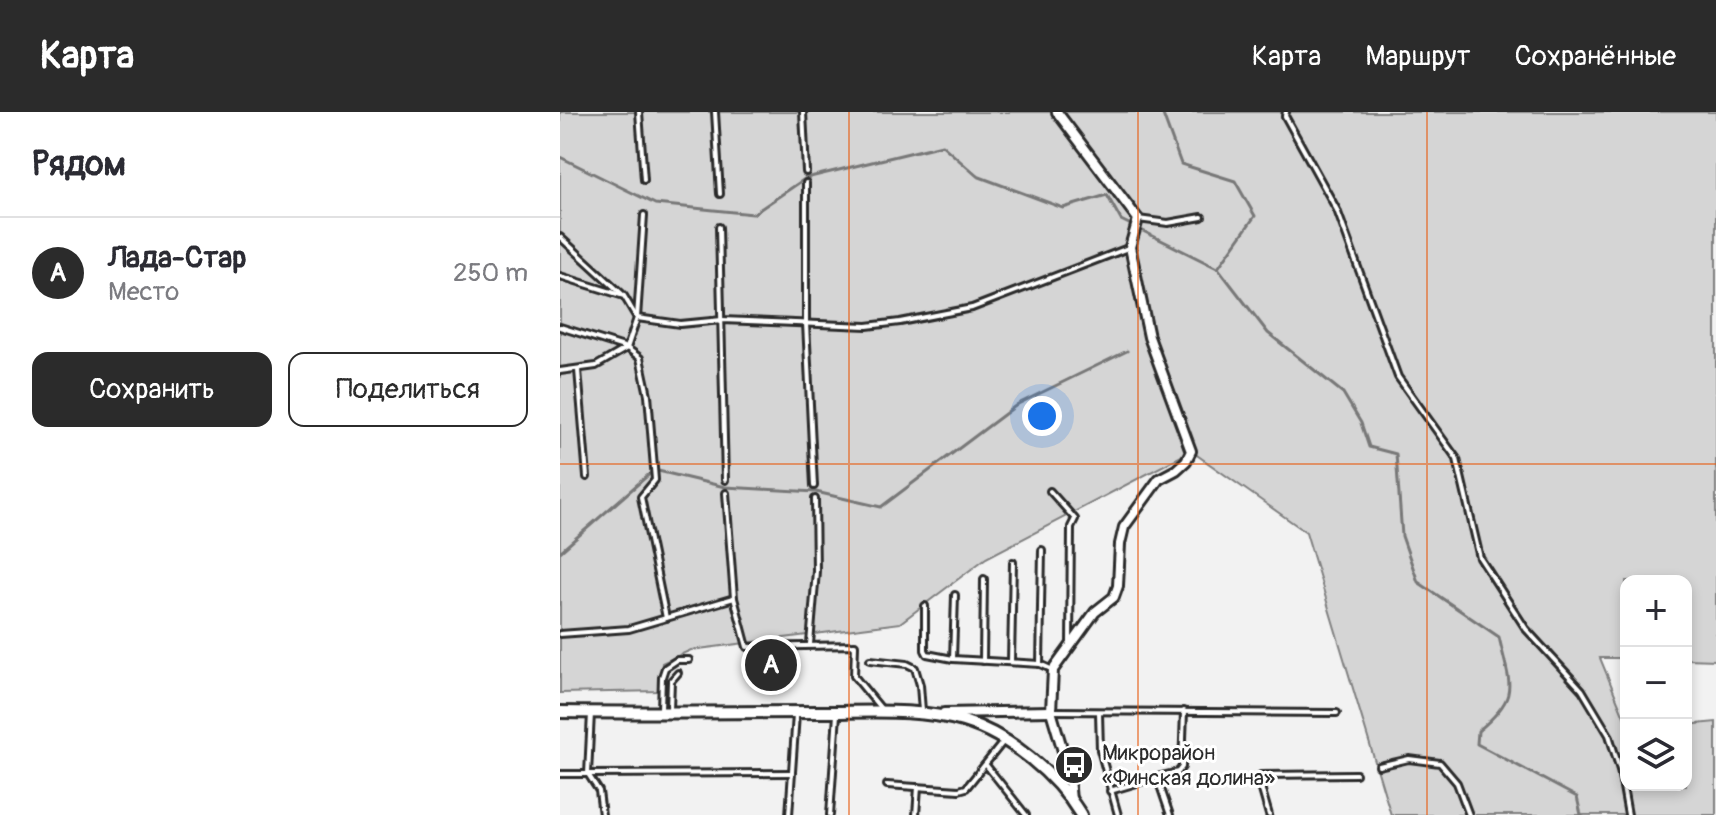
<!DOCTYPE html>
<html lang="ru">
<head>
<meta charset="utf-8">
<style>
	body { margin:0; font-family:Pangolin,sans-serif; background:#f2f2f3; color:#2b2b33 }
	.controls { position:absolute; right:24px; bottom:24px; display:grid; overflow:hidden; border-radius:16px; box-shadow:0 4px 12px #0003 }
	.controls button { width:72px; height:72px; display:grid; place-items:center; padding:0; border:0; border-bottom:2px solid #e1e1e2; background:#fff; color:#2b2b33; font:40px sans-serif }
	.you { position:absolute; left:482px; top:304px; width:28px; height:28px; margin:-20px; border:6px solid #fff; border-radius:50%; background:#1a73e8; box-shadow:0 0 0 12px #1a73e833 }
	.badge { display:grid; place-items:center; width:52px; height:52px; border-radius:50%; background:#2b2b2b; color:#fff; font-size:26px; font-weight:700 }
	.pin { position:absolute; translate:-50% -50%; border:4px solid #fff; box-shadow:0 2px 8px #0006 }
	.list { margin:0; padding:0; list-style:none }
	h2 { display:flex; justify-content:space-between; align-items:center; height:104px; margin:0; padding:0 32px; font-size:34px }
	h2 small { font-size:26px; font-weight:400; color:#7c7c81 }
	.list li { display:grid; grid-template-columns:52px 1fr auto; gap:24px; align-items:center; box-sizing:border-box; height:112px; padding:0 32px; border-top:2px solid #e1e1e2 }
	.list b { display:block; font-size:30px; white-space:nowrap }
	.list p { margin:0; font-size:26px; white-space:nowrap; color:#7c7c81 }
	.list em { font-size:26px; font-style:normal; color:#7c7c81 }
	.actions { display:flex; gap:16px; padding:24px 32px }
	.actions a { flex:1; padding:18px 0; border:2px solid #2b2b2b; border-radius:16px; text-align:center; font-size:28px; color:#2b2b2b }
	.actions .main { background:#2b2b2b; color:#fff }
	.icon { flex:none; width:44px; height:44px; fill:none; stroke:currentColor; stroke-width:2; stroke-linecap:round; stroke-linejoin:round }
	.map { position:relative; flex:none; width:1156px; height:703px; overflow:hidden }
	header { display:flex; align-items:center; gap:48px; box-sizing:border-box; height:112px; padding:0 40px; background:#2b2b2b; color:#fff }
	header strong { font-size:38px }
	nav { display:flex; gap:44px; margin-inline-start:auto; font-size:28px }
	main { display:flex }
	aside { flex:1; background:#fff }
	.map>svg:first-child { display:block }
</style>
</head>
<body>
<header>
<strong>Карта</strong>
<nav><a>Карта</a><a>Маршрут</a><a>Сохранённые</a></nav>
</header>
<main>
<aside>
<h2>Рядом<small></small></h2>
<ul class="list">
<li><span class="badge">A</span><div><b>Лада-Стар</b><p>Место</p></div><em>250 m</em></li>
</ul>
<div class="actions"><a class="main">Сохранить</a><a>Поделиться</a></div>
</aside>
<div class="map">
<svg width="1156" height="703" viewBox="0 0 1156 703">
	<rect width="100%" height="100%" fill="#f2f2f2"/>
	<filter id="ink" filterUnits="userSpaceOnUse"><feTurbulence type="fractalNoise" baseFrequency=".0125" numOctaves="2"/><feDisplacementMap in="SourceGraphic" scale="16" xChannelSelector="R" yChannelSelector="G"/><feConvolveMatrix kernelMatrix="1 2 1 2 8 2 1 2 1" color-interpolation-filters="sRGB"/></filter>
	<g filter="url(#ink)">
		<path fill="#d5d5d5" stroke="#808080" stroke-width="2" d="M0,0h1156v548l-30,-1v-78h-60v77h-26l26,63v64h60v-60l30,-3v93h-325l-85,-283 -115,-81 -205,107 -86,65 -209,27 -29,13 -2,28 -100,2z"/>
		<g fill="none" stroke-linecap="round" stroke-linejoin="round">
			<g stroke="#787878" stroke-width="3">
				<path d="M602,0l19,52 54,17 20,35 -37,52 50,65 75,60 18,30 8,24 27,7 6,82 16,46 81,55c11,50 22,58 -21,94l-1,13 100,53 4,18"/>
				<path d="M0,45l95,47 98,10 53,-36 136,-33 35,31 86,32 44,-13 14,25 96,48"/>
				<path d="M0,440l94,-82 71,17 91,5 65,15 137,-103 109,-53"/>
			</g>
			<defs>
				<g id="service">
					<path d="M79,0l5,68"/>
					<path d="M155,0l5,82"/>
					<path d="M243,0l3,60"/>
					<path d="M726,0l-1,4 52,94 61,167 59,82 23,99 46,71 56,61 27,45 11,35 8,45"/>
					<path d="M246,71v140l8,163"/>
					<path d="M578,107l30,4 34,-6"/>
					<path d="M159,115l6,253"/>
					<path d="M0,125l62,57"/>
					<path d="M0,164l64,20 13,22 43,6 42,-4 145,6 33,-4 72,-14 156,-60"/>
					<path d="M0,215l67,21 13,10 8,37 7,85 -14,17 25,121"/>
					<path d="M18,258l9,107"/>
					<path d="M0,259l36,-5 31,-18 10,-30 7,-103"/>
					<path d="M490,379l25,28 -4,8 -1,117"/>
					<path d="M166,381l8,105 13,49 108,-2 -1,31 28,34"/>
					<path d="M365,494v44l2,4 26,5 87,5 13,6"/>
					<path d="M0,522l69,-5 105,-31"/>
					<path d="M250,532l6,-73 -1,-72"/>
					<path d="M393,547l2,-64"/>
					<path d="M310,548l37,4 8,4 5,17 2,26"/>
					<path d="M423,549l1,-82"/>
					<path d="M451,549l2,-99"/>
					<path d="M480,552l2,-114"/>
					<path d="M101,597l1,-32 3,-9 12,-8h12"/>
					<path d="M110,597l1,-28 7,-8"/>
					<path d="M491,599l286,2"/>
					<path d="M539,600l1,38 18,65"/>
					<path d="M426,653l40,50"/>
					<path d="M819,654l30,-7 31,4 17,20 12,32"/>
					<path d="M0,662h28l3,-61"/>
					<path d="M28,662l204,-1"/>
					<path d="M28,662l11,17 3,24"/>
					<path d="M597,665l21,-5 4,-5 2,-56"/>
					<path d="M327,673l72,5 7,-2 37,-46"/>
					<path d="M550,679l47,-14 13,38"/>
					<path d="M229,703l7,-101"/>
					<path d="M270,703l7,-101"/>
					<path d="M356,703l2,-28"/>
					<path d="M709,703l-10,-35 2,-5 95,-1"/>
				</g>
				<g id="minor">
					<path d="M497,0l81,107 -8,28 19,90 42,114 -5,10 -10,9 -17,9 -35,48 -4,17 -2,42 -4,11 -19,15 -42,58 -2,41 17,57 3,32"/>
					<path d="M384,601l107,-2"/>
				</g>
				<path id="tertiary" d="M0,600c88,1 176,0 263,0 46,0 96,-4 140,9 46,14 93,53 118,94"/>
			</defs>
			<use href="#service" stroke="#2b2b2b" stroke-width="10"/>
			<use href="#minor" stroke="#2b2b2b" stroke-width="14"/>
			<use href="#tertiary" stroke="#2b2b2b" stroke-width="16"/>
			<use href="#service" stroke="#fff" stroke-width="4"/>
			<use href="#minor" stroke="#fff" stroke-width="8"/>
			<use href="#tertiary" stroke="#fff" stroke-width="10"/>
		</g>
	</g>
	<path fill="none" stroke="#e8590c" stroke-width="2" stroke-opacity="0.55" d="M289,0v703M578,0v703M867,0v703M0,352h1156"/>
	<defs>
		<symbol id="bus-disc" viewBox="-11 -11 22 22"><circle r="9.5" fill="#2b2b2b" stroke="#fff"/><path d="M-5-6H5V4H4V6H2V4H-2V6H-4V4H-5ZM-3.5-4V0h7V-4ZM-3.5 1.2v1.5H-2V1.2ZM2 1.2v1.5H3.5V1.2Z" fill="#fff"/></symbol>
	</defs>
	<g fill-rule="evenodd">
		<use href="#bus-disc" x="492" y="631" width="44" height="44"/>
	</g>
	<g text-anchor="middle" stroke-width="6" stroke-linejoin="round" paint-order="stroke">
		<g font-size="22" fill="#2b2b2b" stroke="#fff" text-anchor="start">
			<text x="542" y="648">Микрорайон<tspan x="542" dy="25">«Финская долина»</tspan></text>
		</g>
	</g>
</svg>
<div class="controls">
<button>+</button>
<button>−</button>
<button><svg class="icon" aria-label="layers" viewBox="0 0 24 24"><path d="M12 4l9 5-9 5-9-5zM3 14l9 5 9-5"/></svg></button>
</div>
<div class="you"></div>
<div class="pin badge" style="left:211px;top:553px">A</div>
</div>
</main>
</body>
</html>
